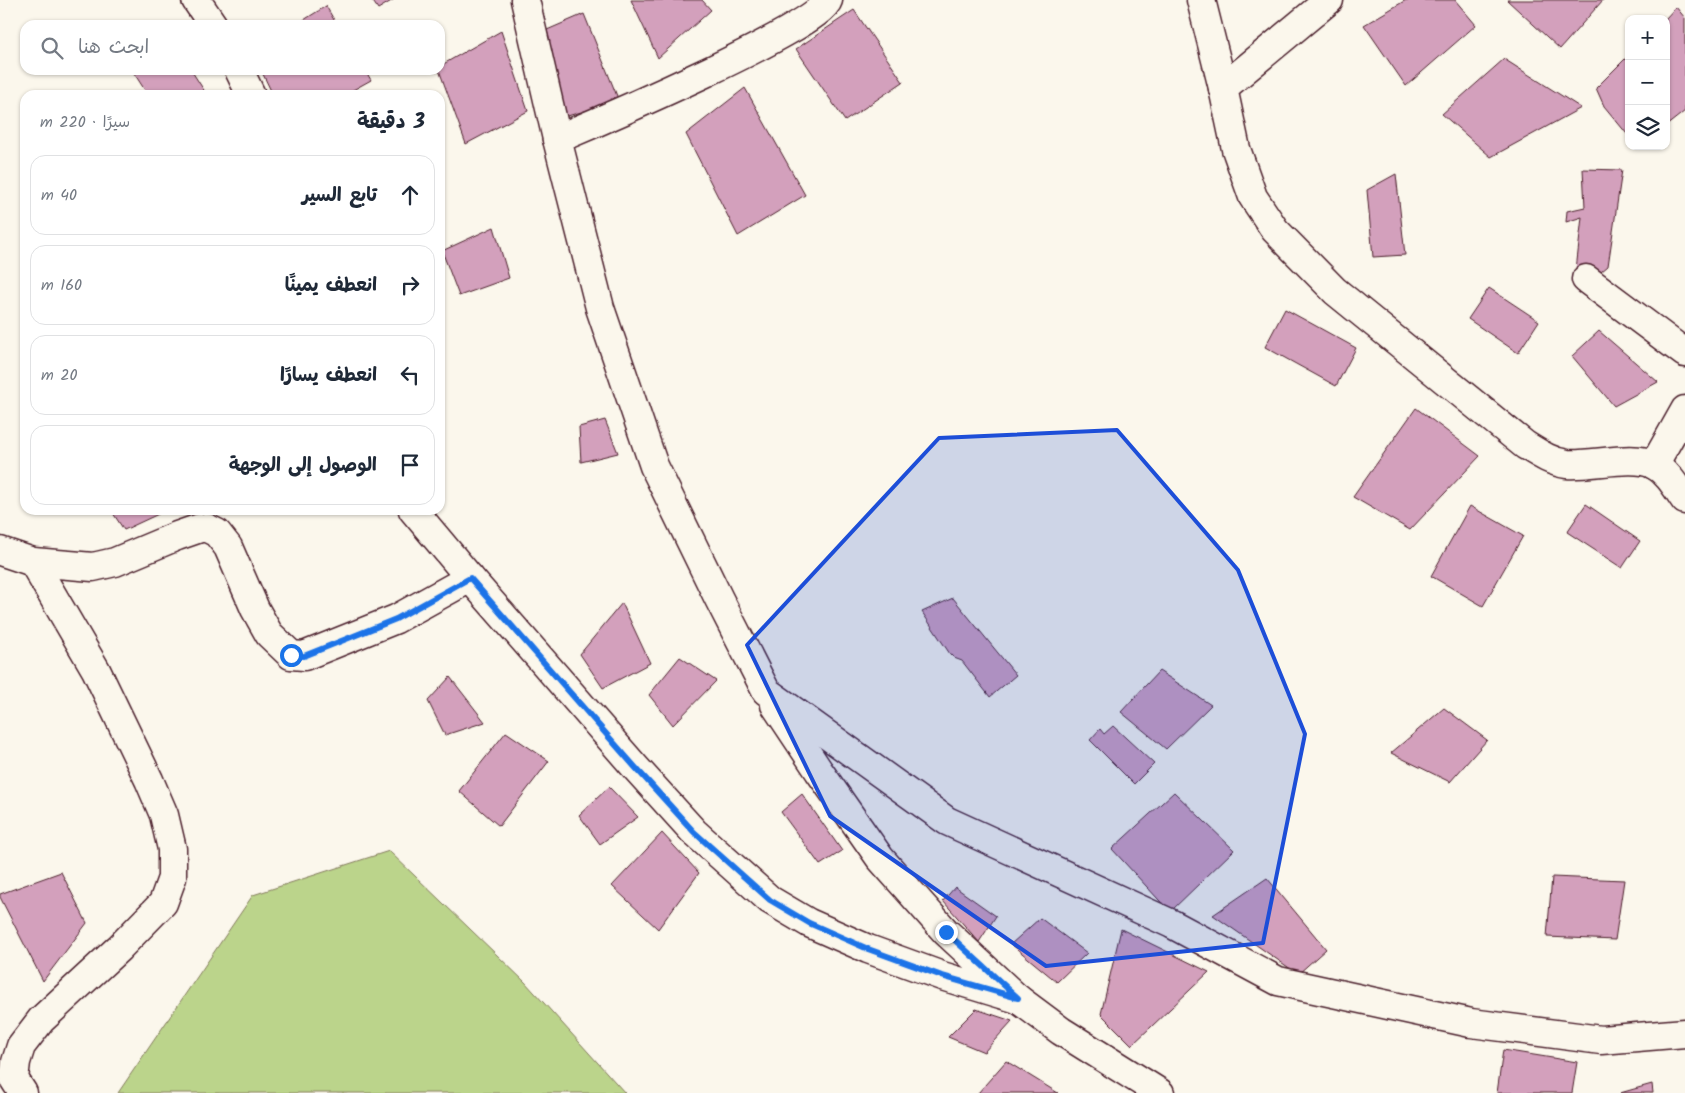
<!DOCTYPE html>
<html lang="ar">
<head>
<meta charset="utf-8">
<style>
	body { margin:0; font-family:Kalam,"Playpen Sans Arabic",sans-serif; background:#f2f2f3; color:#1f2937; direction:rtl }
	.controls { position:absolute; right:15px; top:15px; display:grid; overflow:hidden; border-radius:10px; box-shadow:0 1px 4px #0004 }
	.controls button { width:45px; height:45px; display:grid; place-items:center; padding:0; border:0; border-bottom:1px solid #e0e1e3; background:#fff; color:#1f2937; font:25px sans-serif }
	.stop { position:absolute; width:15px; height:15px; margin:-11px; border:4px solid #1a73e8; border-radius:50%; background:#fff }
	.stop.end { background:#1a73e8; border-color:#fff; box-shadow:0 1px 5px #0008 }
	.list { margin:0; padding:0; list-style:none }
	h2 { display:flex; justify-content:space-between; align-items:center; height:65px; margin:0; padding:0 20px; font-size:21px }
	h2 small { font-size:16px; font-weight:400; color:#747a83 }
	.list li { display:grid; grid-template-columns:32px 1fr auto; gap:15px; align-items:center; box-sizing:border-box; height:80px; margin:0 10px 10px; padding:0 10px; border:1px solid #e0e1e3; border-radius:15px }
	.list b { display:block; font-size:19px; white-space:nowrap }
	.list em { font-size:16px; font-style:normal; color:#747a83 }
	.icon { flex:none; width:28px; height:28px; fill:none; stroke:currentColor; stroke-width:2; stroke-linecap:round; stroke-linejoin:round }
	.map { position:relative; flex:none; width:1685px; height:1093px; overflow:hidden; direction:ltr }
	.search { position:absolute; background:#fff; box-shadow:0 1px 4px #0004; left:20px; top:20px; width:425px; height:55px; display:flex; align-items:center; gap:12px; box-sizing:border-box; padding:0 18px; border-radius:15px; color:#747a83; font-size:19px }
	.panel { position:absolute; background:#fff; box-shadow:0 1px 4px #0004; left:20px; top:90px; width:425px; height:425px; border-radius:15px; direction:rtl }
	.map>svg:first-child { display:block }
</style>
</head>
<body>
<div class="map">
<svg width="1685" height="1093" viewBox="0 0 1685 1093">
	<rect width="100%" height="100%" fill="#fbf7ec"/>
	<filter id="ink" filterUnits="userSpaceOnUse"><feTurbulence type="fractalNoise" baseFrequency=".02" numOctaves="2"/><feDisplacementMap in="SourceGraphic" scale="10" xChannelSelector="R" yChannelSelector="G"/><feConvolveMatrix kernelMatrix="1 2 1 2 8 2 1 2 1" color-interpolation-filters="sRGB"/></filter>
	<g filter="url(#ink)">
		<path fill="#bbd48b" stroke="#827a5b" d="M389,851l136,131 100,111h-507l135,-198z"/>
		<g fill="#d3a0bc" stroke="#4a1f2b">
			<path d="M372,0h21l-15,9z"/>
			<path d="M631,0h71l9,10 -53,48z"/>
			<path d="M1406,0h49l21,25 -70,61 -42,-61z"/>
			<path d="M1507,0h96l-43,49z"/>
			<path d="M326,6l11,19h-41z"/>
			<path d="M1676,7l9,11v93l-19,15v-107h-1z"/>
			<path d="M854,10l49,72 -58,39 -49,-72z"/>
			<path d="M584,14l35,87 -55,16 -17,-87z"/>
			<path d="M501,31l27,80 -62,33 -27,-74 1,-4z"/>
			<path d="M1629,55v78l-2,1 -23,-28 -8,-18z"/>
			<path d="M1504,59l77,49 -90,49 -49,-43z"/>
			<path d="M132,70h59l16,25h-59z"/>
			<path d="M261,70h104l6,10 -27,15h-71z"/>
			<path d="M745,88l60,107 -67,41 -52,-102z"/>
			<path d="M1583,169l39,1 -14,96 -13,11 -3,-10 -16,3 6,-53 -16,5 1,-11 18,-4z"/>
			<path d="M1396,174l9,81 -32,2 -6,-67z"/>
			<path d="M494,227l15,51 -50,18 -17,-45z"/>
			<path d="M1489,288l50,33 -21,32 -50,-34z"/>
			<path d="M1285,309l71,39 -20,38 -71,-39z"/>
			<path d="M1599,331l59,51 -44,24 -42,-50z"/>
			<path d="M1416,408l64,48 -70,74 -57,-33z"/>
			<path d="M605,420l13,33 -37,9 -2,-35z"/>
			<path d="M1586,504l54,37 -18,27 -55,-36z"/>
			<path d="M1470,506l53,30 -40,70 -52,-30z"/>
			<path d="M111,510h56l-43,20z"/>
			<path d="M953,598l63,77 -26,22 -28,-36 -8,-3 -4,-4 -28,-42z"/>
			<path d="M622,603l28,60 -47,25 -23,-34z"/>
			<path d="M680,657l36,24 -43,44 -24,-30z"/>
			<path d="M1159,671l52,34 -45,44 -45,-37z"/>
			<path d="M450,677l35,45 -40,13 -17,-34z"/>
			<path d="M1444,708l43,32 -37,42 -59,-29z"/>
			<path d="M1113,726l41,38 -20,20 -44,-44 10,-11 4,5z"/>
			<path d="M506,732l43,29 -50,65 -40,-35z"/>
			<path d="M609,787l29,30 -38,27 -21,-29z"/>
			<path d="M1174,792l60,58 -64,62 -58,-63z"/>
			<path d="M802,794l40,57 -22,14 -39,-53z"/>
			<path d="M662,833l37,40 -41,56 -46,-43z"/>
			<path d="M61,872l26,51 -44,58 -43,-84v-3z"/>
			<path d="M1552,877l72,3 -9,60 -68,-3z"/>
			<path d="M1267,878l59,71 -28,25 -85,-59z"/>
			<path d="M955,887l41,29 -17,26 -36,-41z"/>
			<path d="M1040,918l47,35 -30,29 -46,-38z"/>
			<path d="M1121,929l88,43 -77,73 -31,-31z"/>
			<path d="M976,1009l36,12 -28,31 -36,-15z"/>
			<path d="M1503,1050l74,12 -5,31h-75z"/>
			<path d="M1006,1061l52,32h-80z"/>
			<path d="M1652,1084l1,9h-33z"/>
		</g>
		<g fill="none" stroke-linecap="round" stroke-linejoin="round">
			<defs>
				<g id="minor">
					<path d="M196,0l17,25"/>
					<path d="M1201,0l22,88 13,61 17,48 22,33 60,61 190,154c13,8 26,17 42,19 24,2 68,-10 88,1 13,8 21,22 30,35"/>
					<path d="M239,70l12,25"/>
					<path d="M1223,88l106,-88"/>
					<path d="M557,139c38,-16 263,-112 271,-139"/>
					<path d="M1586,279l99,74"/>
					<path d="M1654,465l31,-55"/>
					<path d="M413,510l57,68 165,189 59,65 76,68 39,23 59,26 74,27 76,23"/>
					<path d="M0,551l33,11 60,5 22,-5 62,-26 23,-8h7l10,5 11,14 27,62 14,25 22,21 13,1 92,-37 74,-41"/>
					<path d="M23,1093l-9,-14 2,-17 5,-16 20,-26 78,-72 44,-45 9,-25v-29l-8,-34 -15,-35 -53,-110 -63,-108"/>
				</g>
				<g id="tertiary">
					<path d="M525,0l32,139 43,169 54,158 65,133 47,92 181,130 225,103 106,57 193,42 130,17 84,-7"/>
					<path d="M775,705l44,66 61,87 66,74 72,67 43,32 99,62"/>
				</g>
			</defs>
			<use href="#minor" stroke="#4a1f2b" stroke-width="31"/>
			<use href="#tertiary" stroke="#4a1f2b" stroke-width="31"/>
			<use href="#minor" stroke="#fbf7ec" stroke-width="28"/>
			<use href="#tertiary" stroke="#fbf7ec" stroke-width="28"/>
		</g>
	</g>
	<g fill="none" stroke-linecap="round" stroke-linejoin="round" filter="url(#ink)">
		<path stroke="#1a73e8" stroke-width="6" d="M291,655l13,1 92,-37 74,-41 165,189 59,65 76,68 39,23 59,26 74,27 76,22 -72,-66"/>
	</g>
	<path fill="#1d4ed8" fill-opacity="0.2" stroke="#1d4ed8" stroke-width="4" stroke-linejoin="round" d="M1117,430l121,140 67,164 -42,209 -217,23 -216,-150 -83,-171 192,-207z"/>
</svg>
<div class="controls">
<button>+</button>
<button>−</button>
<button><svg class="icon" aria-label="layers" viewBox="0 0 24 24"><path d="M12 4l9 5-9 5-9-5zM3 14l9 5 9-5"/></svg></button>
</div>
<div class="stop" style="left:291px;top:655px"></div>
<div class="stop end" style="left:946px;top:932px"></div>
<div class="search"><svg class="icon" aria-label="search" viewBox="0 0 24 24"><circle cx="10" cy="10" r="6"/><path d="M15 15l6 6"/></svg>ابحث هنا</div>
<section class="panel">
<h2>3 دقيقة<small>سيرًا · 220 m</small></h2>
<ul class="list">
<li><svg class="icon" aria-label="ahead" viewBox="0 0 24 24"><path d="M12 20V5M6 11l6-6 6 6"/></svg><div><b>تابع السير</b></div><em>40 m</em></li>
<li><svg class="icon" aria-label="right" viewBox="0 0 24 24"><path d="M7 20v-9h11M14 6l5 5-5 5"/></svg><div><b>انعطف يمينًا</b></div><em>160 m</em></li>
<li><svg class="icon" aria-label="left" viewBox="0 0 24 24"><path d="M17 20v-9H6M10 6l-5 5 5 5"/></svg><div><b>انعطف يسارًا</b></div><em>20 m</em></li>
<li><svg class="icon" aria-label="arrive" viewBox="0 0 24 24"><path d="M6 21V4h12l-3 4 3 4H6"/></svg><div><b>الوصول إلى الوجهة</b></div></li>
</ul>
</section>
</div>
</body>
</html>
